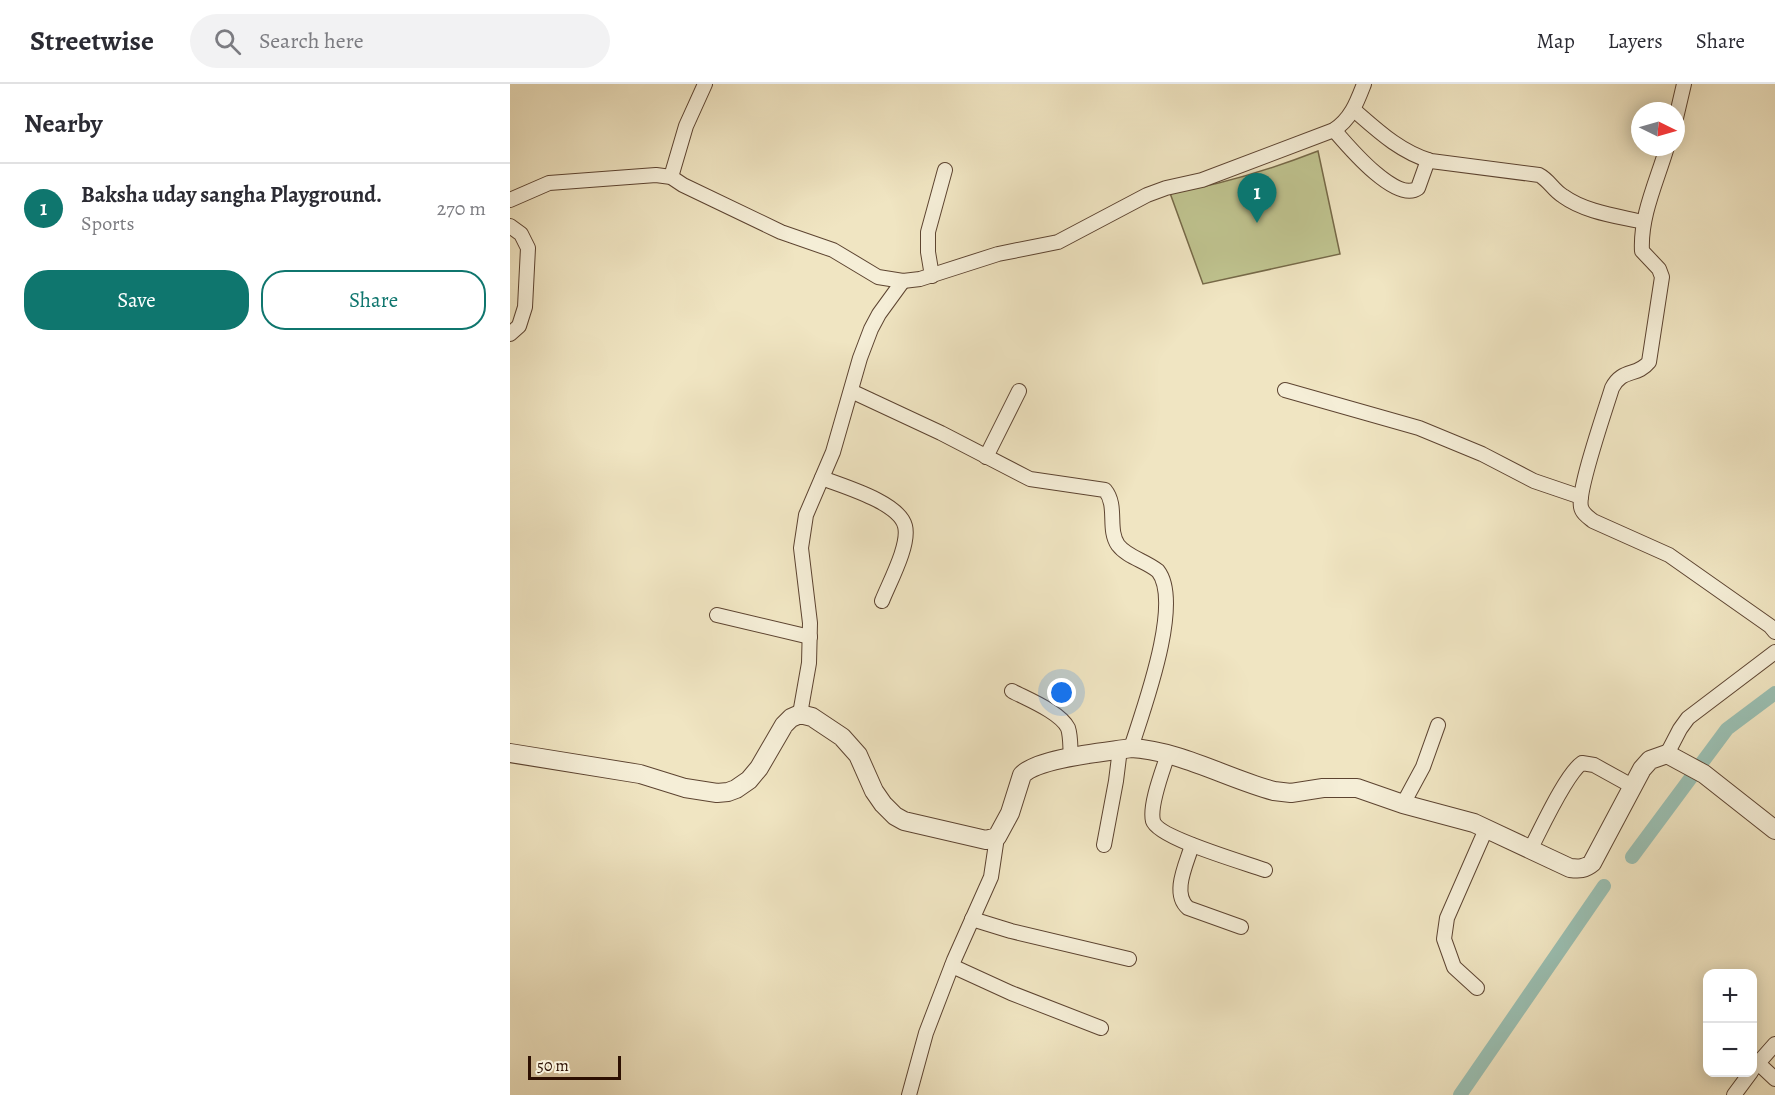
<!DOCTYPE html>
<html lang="en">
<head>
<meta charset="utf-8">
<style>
	body { margin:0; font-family:Alegreya,serif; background:#f2f2f3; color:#2b2b33 }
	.controls { position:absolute; right:18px; bottom:18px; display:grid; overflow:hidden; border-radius:12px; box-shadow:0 3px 15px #0003 }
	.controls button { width:54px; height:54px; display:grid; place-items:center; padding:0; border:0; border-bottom:2px solid #e1e1e2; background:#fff; color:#2b2b33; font:30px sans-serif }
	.compass { position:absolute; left:1121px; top:18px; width:54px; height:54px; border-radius:50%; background:#fff; box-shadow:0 3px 15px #0003; rotate:95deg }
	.scale { position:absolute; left:18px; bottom:15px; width:93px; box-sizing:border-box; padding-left:6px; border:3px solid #2c0f01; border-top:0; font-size:16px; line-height:21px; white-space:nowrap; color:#2c0f01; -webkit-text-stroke:4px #f5eed7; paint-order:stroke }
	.you { position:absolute; left:552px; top:609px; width:21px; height:21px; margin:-15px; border:4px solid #fff; border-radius:50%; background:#1a73e8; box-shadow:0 0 0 9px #1a73e833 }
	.badge { display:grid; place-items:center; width:39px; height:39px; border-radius:50%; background:#0f766e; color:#fff; font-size:20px; font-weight:700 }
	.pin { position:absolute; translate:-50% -50px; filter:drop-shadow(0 2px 3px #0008) }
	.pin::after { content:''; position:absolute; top:32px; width:21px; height:18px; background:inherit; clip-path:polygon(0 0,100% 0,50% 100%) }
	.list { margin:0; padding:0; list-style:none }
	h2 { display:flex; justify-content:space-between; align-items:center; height:78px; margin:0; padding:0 24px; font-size:26px }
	h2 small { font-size:20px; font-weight:400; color:#7c7c81 }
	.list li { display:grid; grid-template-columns:39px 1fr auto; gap:18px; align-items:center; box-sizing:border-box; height:90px; padding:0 24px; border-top:2px solid #e1e1e2 }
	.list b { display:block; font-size:22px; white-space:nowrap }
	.list p { margin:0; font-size:20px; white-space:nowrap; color:#7c7c81 }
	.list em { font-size:20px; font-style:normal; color:#7c7c81 }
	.actions { display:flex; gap:12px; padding:18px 24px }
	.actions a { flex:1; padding:14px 0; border:2px solid #0f766e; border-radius:24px; text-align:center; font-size:21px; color:#0f766e }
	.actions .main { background:#0f766e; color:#fff }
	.icon { flex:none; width:33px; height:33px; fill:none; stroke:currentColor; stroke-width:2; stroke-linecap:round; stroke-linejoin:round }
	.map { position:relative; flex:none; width:1265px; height:1011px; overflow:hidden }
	header { display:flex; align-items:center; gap:36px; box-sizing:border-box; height:84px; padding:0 30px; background:#fff; border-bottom:2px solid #e1e1e2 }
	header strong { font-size:28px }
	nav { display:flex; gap:33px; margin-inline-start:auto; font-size:21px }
	.search { width:420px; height:54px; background:#f2f2f3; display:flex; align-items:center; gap:15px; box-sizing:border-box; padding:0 21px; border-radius:33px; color:#7c7c81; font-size:22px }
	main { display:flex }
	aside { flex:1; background:#fff }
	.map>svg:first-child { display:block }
</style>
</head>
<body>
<header>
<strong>Streetwise</strong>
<div class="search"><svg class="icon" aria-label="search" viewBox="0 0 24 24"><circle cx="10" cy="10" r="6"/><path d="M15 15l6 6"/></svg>Search here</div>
<nav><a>Map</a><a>Layers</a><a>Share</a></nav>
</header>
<main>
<aside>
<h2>Nearby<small></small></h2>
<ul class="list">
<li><span class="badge">1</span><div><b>Baksha uday sangha Playground.</b><p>Sports</p></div><em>270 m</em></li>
</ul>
<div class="actions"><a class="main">Save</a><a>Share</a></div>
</aside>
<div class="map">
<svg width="1265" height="1011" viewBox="0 0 1265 1011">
	<rect width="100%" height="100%" fill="#f0e5c2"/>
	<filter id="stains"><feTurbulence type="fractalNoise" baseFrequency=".00333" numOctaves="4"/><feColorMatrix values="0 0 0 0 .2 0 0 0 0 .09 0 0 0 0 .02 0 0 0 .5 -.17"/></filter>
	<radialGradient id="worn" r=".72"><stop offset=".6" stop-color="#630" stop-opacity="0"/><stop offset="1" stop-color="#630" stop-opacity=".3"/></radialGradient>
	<path fill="#bfc38f" stroke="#766948" stroke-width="1.5" d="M808,67l22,103 -137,30 -33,-91c51,-8 99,-23 148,-42z"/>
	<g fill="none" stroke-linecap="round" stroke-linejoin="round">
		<g stroke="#9abfb2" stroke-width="14">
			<path d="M1122,773l95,-128 48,-36"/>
			<path d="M950,1011l144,-209"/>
		</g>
		<defs>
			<g id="minor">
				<path d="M844,26c23,20 46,42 77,51l108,14c10,5 14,15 24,21 22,16 54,20 80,26"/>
				<path d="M1166,34l8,-34"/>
				<path d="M824,46c13,15 62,74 84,58l10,-28"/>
				<path d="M1157,63c-10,34 -27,69 -25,104l17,18 3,8 -13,85c-12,15 -27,6 -37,26 -6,20 -35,103 -31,119 1,6 7,10 12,14l76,34 101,71 5,6"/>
				<path d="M161,93l15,-51 19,-42"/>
				<path d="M0,116l39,-17 107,-8 15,2 12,8 98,47 52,18 45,27 25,4 17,-2 78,-25 60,-12 89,-47 19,-7 36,-8 132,-50c17,-11 23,-28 30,-46"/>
				<path d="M0,142l11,8 7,14 -3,59 -6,19 -9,8"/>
				<path d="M422,192l-4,-24v-20l17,-62"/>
				<path d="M775,306l134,38 63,26 52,27 47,16"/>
				<path d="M341,307l90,42 89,46 75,11c13,16 2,39 13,55 9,12 28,16 40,26 25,32 -15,139 -27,177"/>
				<path d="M476,373l33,-66"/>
				<path d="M312,394c20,8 77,24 83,48 5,19 -16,57 -23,75"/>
				<path d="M207,531l93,22"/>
				<path d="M502,607c15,8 48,21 56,37 3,9 2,21 3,30"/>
				<path d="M290,630l9,-51 1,-40 -9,-75 5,-33 27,-63 27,-94 11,-29 8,-15 24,-33"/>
				<path d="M658,670c-5,16 -19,51 -15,67 5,17 93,42 112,49"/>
				<path d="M1157,670l13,-25 8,-11 87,-66"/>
				<path d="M893,720l20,-37 15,-42"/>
				<path d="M594,761l12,-64 4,-32"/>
				<path d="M682,761c-5,18 -21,48 -4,63l53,19"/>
				<path d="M1021,764c10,-19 35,-74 51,-85l12,2 38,21"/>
				<path d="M462,835l39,12 118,28"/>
				<path d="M442,882l59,27 90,35"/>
				<path d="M967,904l-23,-21 -10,-28 3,-21 39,-89"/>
				<path d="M1248,979l17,16"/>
				<path d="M1242,986l23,-26"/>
				<path d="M399,1011l17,-62 28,-73 37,-83 6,-40"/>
				<path d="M1224,1011l17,-23"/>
			</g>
			<path id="tertiary" d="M0,669l130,21 45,14 32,5 11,-1 8,-3 13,-9 10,-12 25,-43 7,-7 9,-4 12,3 30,20 16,18 16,36 9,13 12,12 9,5 82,19 11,-3 13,-24 12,-38c15,-17 84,-23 109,-27 50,3 95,30 143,43l17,2 32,-5h34l46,16 71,19 96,45c9,1 15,1 22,-5l50,-94 8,-9 17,-6 37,20 71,56"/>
		</defs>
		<use href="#minor" stroke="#5d4431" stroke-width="16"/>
		<use href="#tertiary" stroke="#5d4431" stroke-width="20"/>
		<use href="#minor" stroke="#f5eed7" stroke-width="14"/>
		<use href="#tertiary" stroke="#f5eed7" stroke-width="18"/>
	</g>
	<rect width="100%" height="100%" filter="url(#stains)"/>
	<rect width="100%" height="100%" fill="url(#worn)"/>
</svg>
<div class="controls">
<button>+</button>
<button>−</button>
</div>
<svg class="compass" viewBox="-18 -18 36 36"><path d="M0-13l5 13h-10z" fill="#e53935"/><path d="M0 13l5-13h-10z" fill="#7c7c81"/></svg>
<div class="scale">50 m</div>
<div class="you"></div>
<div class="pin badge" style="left:747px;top:139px">1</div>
</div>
</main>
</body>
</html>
